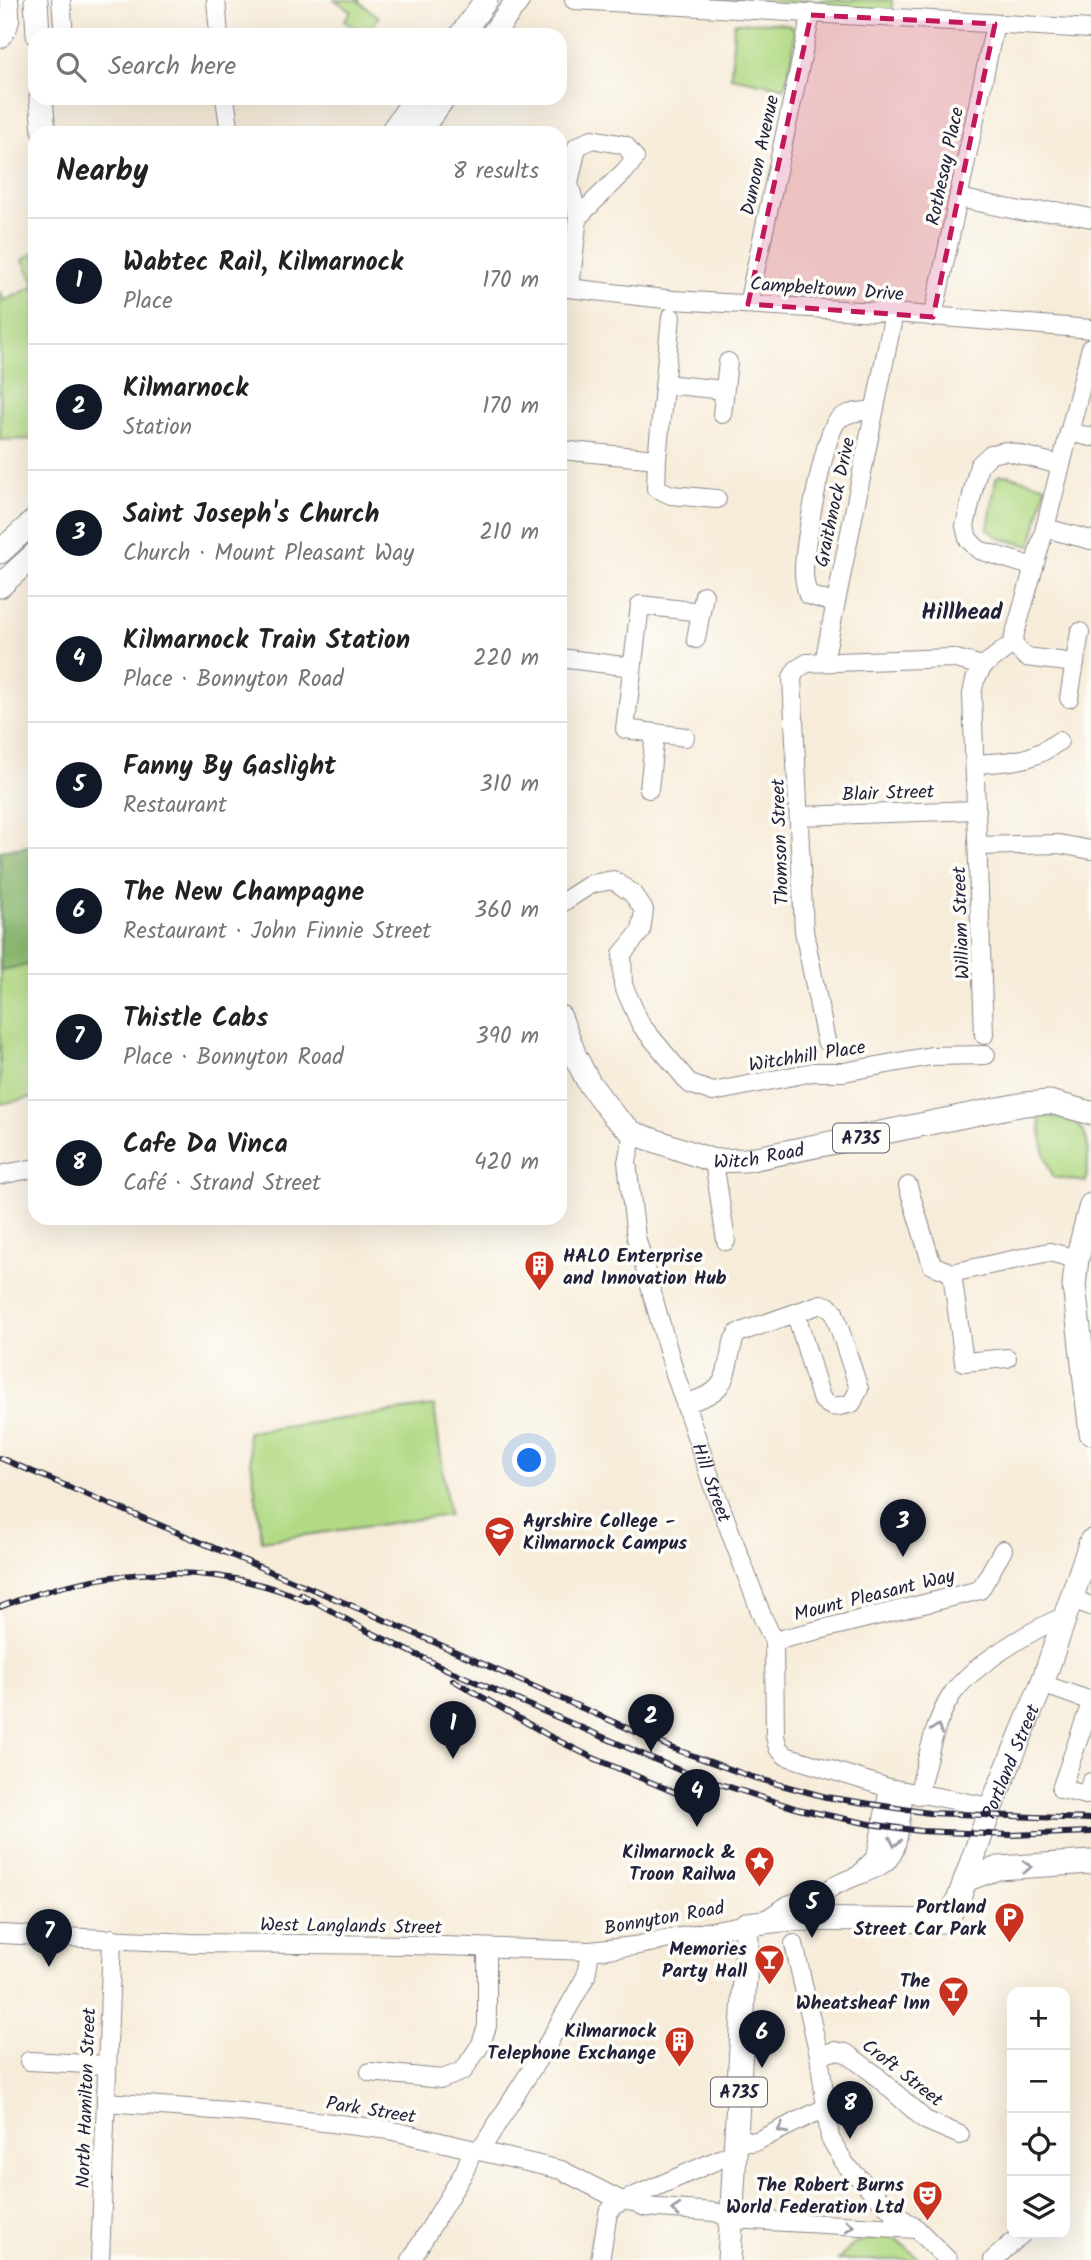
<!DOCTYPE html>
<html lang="en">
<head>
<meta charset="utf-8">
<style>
	body { margin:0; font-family:Kalam,sans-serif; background:#f6f6f6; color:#222 }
	.controls { position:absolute; right:21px; bottom:21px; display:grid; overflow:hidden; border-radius:14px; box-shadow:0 7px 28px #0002 }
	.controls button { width:63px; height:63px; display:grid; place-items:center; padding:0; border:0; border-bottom:2px solid #e0e0e0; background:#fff; color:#222; font:35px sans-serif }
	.you { position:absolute; left:530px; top:1461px; width:24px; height:24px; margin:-18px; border:5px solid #fff; border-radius:50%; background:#1a73e8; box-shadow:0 0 0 10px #1a73e833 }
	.badge { display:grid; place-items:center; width:46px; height:46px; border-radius:50%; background:#111827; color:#fff; font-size:23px; font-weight:700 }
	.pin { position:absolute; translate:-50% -58px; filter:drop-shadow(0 2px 4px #0008) }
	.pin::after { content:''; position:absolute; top:37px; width:24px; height:21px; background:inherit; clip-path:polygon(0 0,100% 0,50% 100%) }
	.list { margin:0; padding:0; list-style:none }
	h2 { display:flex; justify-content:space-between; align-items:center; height:91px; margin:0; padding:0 28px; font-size:30px }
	h2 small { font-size:23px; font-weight:400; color:#767676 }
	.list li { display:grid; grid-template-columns:46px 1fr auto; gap:21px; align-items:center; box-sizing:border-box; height:126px; padding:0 28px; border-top:2px solid #e0e0e0 }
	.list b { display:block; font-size:26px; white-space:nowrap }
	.list p { margin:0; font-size:23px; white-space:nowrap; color:#767676 }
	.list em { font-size:23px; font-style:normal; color:#767676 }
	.icon { flex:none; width:38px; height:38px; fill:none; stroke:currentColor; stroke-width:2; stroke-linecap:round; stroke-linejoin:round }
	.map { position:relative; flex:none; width:1091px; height:2260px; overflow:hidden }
	.search { position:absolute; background:#fff; box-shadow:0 7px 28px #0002; left:28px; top:28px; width:539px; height:77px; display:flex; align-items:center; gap:18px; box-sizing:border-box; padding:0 24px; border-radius:21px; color:#767676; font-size:26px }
	.panel { position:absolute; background:#fff; box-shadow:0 7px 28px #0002; left:28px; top:126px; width:539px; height:1099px; border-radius:21px }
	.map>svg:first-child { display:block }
</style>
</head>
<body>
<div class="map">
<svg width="1091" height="2260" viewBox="0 0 1091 2260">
	<rect width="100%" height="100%" fill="#fdfcf7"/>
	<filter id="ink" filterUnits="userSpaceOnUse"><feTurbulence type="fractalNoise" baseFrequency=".0143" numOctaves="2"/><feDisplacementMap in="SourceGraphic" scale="14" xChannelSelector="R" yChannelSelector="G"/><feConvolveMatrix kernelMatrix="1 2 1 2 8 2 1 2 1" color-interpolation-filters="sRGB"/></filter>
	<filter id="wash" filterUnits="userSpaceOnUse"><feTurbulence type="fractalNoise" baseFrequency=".00686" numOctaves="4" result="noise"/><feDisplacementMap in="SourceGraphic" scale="28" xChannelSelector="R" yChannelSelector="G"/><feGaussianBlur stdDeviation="1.57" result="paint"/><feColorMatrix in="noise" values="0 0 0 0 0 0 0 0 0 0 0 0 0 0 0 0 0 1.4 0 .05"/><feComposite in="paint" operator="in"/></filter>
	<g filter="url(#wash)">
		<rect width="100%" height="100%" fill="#f7ecd9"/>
		<g fill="#b2da85" stroke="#6a7e60" stroke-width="2">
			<path d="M335,0h25l-1,2 20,15 -13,18 -22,-14 7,-10z"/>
			<path d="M641,0h251v11z"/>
			<path d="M734,23c11,0 54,-3 59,5 6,9 -6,48 -8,60l-54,-11z"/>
			<path d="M35,252v187l-35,1v-149l4,10 31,-15 -12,-26z"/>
			<path d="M1000,475h7l39,11 -15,60 -32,-8 -11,-9 8,-51z"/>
			<path d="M35,845v252l-35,7v-253z"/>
			<path d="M1039,1116c52,2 52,20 47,66l-33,-5 -9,-25z"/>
			<path d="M434,1406l15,109 -187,26 -15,-109z"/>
			<path d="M881,2236l14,2 26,22h-83l17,-17z"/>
		</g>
		<path fill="#8dba72" stroke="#586e56" stroke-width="2" d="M35,845v119l-35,6v-119z"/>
	</g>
	<g filter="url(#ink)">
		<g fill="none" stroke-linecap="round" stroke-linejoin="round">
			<defs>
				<g id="minor">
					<path d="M61,0l3,35"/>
					<path d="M216,0l3,35"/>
					<path d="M574,0l517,29"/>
					<path d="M0,39c12,-12 11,-23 9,-39"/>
					<path d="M225,98l5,35"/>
					<path d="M959,198l66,14 31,-1 35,7"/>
					<path d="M560,287l113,13 221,13 197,16"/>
					<path d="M570,288l8,-71 -9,-34 8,-36 15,-8 33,6 10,13 -10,13 -47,46"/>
					<path d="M748,304l63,-289"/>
					<path d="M671,317l-14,142 -1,29 15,7 46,4"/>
					<path d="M933,317l62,-293"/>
					<path d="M665,384l59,6"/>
					<path d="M722,414l6,-52"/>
					<path d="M1069,432l22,5"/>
					<path d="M560,450l97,9"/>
					<path d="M1045,528l46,12"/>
					<path d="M1034,567l-55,-17 -11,-11 -3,-13 14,-61 12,-11 15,-3 54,14"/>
					<path d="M834,603l-26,-8c-2,-7 -4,-15 -4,-22 -1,-25 19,-128 31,-149 8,-13 25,-12 39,-14"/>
					<path d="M696,639l8,-44"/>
					<path d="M1012,644l14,13 49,6"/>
					<path d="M560,658l72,9"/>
					<path d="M824,662l70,-349"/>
					<path d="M1069,698l11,-66"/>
					<path d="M685,737l-60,-8 15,-124 61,7"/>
					<path d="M976,764c35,-3 54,-1 83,-23"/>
					<path d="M649,789l6,-55"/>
					<path d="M800,816l177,-6"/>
					<path d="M978,846l81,-2 32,6"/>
					<path d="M560,904l31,-20 22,-4 19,13 12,17 -3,21 -19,23 1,31 18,40 49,59 23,8 100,-20h31l87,-16 55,-1"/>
					<path d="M984,1035l-12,-341 3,-14 8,-14 29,-22 33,-116 46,-181"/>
					<path d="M826,1041l-22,-110 -12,-254 5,-8 10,-6 145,-5 31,8"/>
					<path id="s1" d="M633,1133l-6,29 9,75 39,137 38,112 49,130 12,25 1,95 3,12 8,8 103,32 102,19"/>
					<path d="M714,1161l12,80"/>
					<path d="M0,1175l35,-7"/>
					<path d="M908,1186l24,79 20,8 97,-21 28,7"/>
					<path d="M952,1273l12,89 43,-4"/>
					<path d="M686,1403c44,-12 37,-24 48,-64l4,-6 83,-29 7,2 6,6 25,77 -7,14c-14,4 -21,7 -31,-5l-25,-84"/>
					<path d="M1072,1599l19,7"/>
					<path d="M774,1641l206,-51 23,-40"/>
					<path d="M1042,1684l49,17"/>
					<path d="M1091,1703l-30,86 25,6 5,-13"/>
					<path d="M918,1795c9,-32 15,-71 33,-99 18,-29 83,-68 115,-80"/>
					<path d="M862,1871l14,-14 13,-69"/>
					<path d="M818,1919l-5,-9c12,-37 70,-31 81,-59 7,-18 7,-41 10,-60"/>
					<path d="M765,1920l23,-15 36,-13"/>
					<path d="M0,1934l190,9 223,2 177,6 44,-5 112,-22"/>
					<path d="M794,1944l25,111 11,83 16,27 48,48 23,16 31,31"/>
					<path d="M819,2055l16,-4 11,2 27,20 52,47 35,15"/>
					<path d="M29,2061l78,4"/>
					<path d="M370,2072l72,7 21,-8 18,-27 6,-18v-77"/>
					<path d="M106,2102l136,10 147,18 172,40 59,30 15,2 10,5 70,5 17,7 185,10"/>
					<path d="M737,2135l13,7 7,-1 70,-34"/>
					<path d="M100,2260l12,-322"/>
					<path d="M411,2260l53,-88 7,-17 12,-9 64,-101 34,-60 5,-9 4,-25"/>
					<path d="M600,2260l8,-47 6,-8 122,-53"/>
					<path d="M993,2260l29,-26"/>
				</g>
				<g id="major">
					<path d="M36,0l2,35"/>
					<path d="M461,35l25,-35"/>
					<path d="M492,35l26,-35"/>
					<path d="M41,98l3,35"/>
					<path d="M391,133l25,-35"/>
					<path d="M418,133l26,-35"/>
					<path d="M0,552l35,-32"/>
					<path d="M0,586l35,-32"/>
					<path id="s2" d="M560,1017l15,39 14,27 25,33 19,17 81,28 32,-1 278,-56 26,-2 41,11"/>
					<path d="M1091,1205l-14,54 -3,26 17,148"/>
					<path d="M965,1880l33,-12 93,-6"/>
					<path id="s3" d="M729,2260l18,-319 -1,-17 45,-5 154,2 13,-20 33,-94 51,-123 49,-143"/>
				</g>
			</defs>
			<use href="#minor" stroke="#8c878a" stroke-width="20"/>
			<use href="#major" stroke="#8c878a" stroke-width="25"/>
			<use href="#minor" stroke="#fff" stroke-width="18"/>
			<use href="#major" stroke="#fff" stroke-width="23"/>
			<defs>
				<g id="rail">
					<path d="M0,1458l362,152 310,138 80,29 74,20 103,16 162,6"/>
					<path d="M301,1594l77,43"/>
					<path d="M0,1607c97,-39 212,-49 309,-5"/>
					<path d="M370,1632l76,37 240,104 112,36 72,15 50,7 91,4 80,-3"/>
					<path d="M453,1680l98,57 40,20 109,46"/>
				</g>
			</defs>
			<use href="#rail" stroke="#22223b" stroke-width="6"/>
			<use href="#rail" stroke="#fdfcf7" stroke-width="3.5" stroke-dasharray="10" stroke-linecap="butt"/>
		</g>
		<defs><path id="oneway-chevron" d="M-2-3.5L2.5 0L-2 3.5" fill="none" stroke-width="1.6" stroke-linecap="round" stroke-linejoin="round" transform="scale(1.75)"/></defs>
		<g stroke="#9c9ca7">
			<use href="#oneway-chevron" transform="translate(937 1729) rotate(-72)"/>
			<use href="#oneway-chevron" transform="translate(895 1842) rotate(102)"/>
			<use href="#oneway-chevron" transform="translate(1027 1867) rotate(-3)"/>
			<use href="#oneway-chevron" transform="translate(782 2129) rotate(154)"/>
			<use href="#oneway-chevron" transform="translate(676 2210) rotate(-176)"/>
			<use href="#oneway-chevron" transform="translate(849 2226) rotate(3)"/>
		</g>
	</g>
	<path fill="#c2185b" fill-opacity="0.2" stroke="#c2185b" stroke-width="5" stroke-dasharray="14 9" stroke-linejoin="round" d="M811,15l184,9 -62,293 -185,-13z"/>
	<defs>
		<symbol id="building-pin" viewBox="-11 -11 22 30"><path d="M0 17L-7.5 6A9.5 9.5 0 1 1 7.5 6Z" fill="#c8321e" stroke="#fdfcf7"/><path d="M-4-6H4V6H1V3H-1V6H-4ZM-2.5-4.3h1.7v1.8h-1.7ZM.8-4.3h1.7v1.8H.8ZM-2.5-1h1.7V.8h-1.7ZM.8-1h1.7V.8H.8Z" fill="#fff"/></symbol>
		<symbol id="university-pin" viewBox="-11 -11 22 30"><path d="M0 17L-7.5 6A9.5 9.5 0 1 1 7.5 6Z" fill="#c8321e" stroke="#fdfcf7"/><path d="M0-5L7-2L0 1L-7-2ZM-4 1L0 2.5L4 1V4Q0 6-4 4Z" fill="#fff"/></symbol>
		<symbol id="sight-pin" viewBox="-11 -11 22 30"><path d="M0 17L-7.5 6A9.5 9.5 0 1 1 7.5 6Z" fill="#c8321e" stroke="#fdfcf7"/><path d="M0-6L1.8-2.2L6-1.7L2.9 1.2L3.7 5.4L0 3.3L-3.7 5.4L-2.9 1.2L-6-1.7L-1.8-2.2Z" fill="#fff"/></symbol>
		<symbol id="parking-pin" viewBox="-11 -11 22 30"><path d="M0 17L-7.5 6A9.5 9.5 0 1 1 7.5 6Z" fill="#c8321e" stroke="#fdfcf7"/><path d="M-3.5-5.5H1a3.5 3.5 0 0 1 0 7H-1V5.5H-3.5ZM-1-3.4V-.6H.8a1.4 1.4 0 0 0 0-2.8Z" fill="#fff"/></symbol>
		<symbol id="bar-pin" viewBox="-11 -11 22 30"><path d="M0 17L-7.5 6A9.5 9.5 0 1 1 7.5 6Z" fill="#c8321e" stroke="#fdfcf7"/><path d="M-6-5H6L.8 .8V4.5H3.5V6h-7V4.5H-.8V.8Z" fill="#fff"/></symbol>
		<symbol id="theatre-pin" viewBox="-11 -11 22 30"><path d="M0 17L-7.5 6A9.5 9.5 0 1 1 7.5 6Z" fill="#c8321e" stroke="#fdfcf7"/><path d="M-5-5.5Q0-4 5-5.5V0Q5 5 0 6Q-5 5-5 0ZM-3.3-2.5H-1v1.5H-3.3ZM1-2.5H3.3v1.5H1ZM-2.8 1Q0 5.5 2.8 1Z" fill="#fff"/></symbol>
	</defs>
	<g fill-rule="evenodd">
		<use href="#building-pin" x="522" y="1248" width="35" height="47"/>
		<use href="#university-pin" x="482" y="1514" width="35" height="47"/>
		<use href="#sight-pin" x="742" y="1844" width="35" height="47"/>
		<use href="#parking-pin" x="992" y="1900" width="35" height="47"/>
		<use href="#bar-pin" x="752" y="1942" width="35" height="47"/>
		<use href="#bar-pin" x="936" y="1974" width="35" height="47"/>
		<use href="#building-pin" x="662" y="2024" width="35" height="47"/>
		<use href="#theatre-pin" x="910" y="2178" width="35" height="47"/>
	</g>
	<g text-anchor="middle" stroke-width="7" stroke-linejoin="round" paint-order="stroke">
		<g fill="#fdfcf7" stroke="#646373" stroke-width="2">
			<rect x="833" y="1123.5" width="56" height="29" rx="5"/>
			<rect x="711" y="2077.5" width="56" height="29" rx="5"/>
		</g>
		<g font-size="18" font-weight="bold" fill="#22223b">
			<text x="861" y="1144">A735</text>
			<text x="739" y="2098">A735</text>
		</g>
		<g font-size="19" fill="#22223b" stroke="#fdfcf7">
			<text transform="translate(759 155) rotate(-78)" y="7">Dunoon Avenue</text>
			<text transform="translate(944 166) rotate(-78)" y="7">Rothesay Place</text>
			<text transform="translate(827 288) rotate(4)" y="7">Campbeltown Drive</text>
			<text transform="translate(834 502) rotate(-78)" y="7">Graithnock Drive</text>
			<text transform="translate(888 792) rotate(-2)" y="7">Blair Street</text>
			<text transform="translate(779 842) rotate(-92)" y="7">Thomson Street</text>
			<text transform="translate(960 923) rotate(-92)" y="7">William Street</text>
			<text transform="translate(807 1055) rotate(-9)" y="7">Witchhill Place</text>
			<text dy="7" stroke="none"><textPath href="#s2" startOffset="270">Witch Road</textPath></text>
			<text dy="7" stroke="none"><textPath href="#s1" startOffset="362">Hill Street</textPath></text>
			<text transform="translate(874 1594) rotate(-14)" y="7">Mount Pleasant Way</text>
			<text dy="7" stroke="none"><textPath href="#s3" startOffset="709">Portland Street</textPath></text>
			<text transform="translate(664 1917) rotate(-10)" y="7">Bonnyton Road</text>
			<text transform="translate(351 1925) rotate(1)" y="7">West Langlands Street</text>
			<text transform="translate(903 2072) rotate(38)" y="7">Croft Street</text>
			<text transform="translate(85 2098) rotate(-88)" y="7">North Hamilton Street</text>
			<text transform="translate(371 2109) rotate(9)" y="7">Park Street</text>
		</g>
		<g font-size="19" font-weight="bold" fill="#22223b" stroke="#fdfcf7" text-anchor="end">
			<text x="563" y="1262" text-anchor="start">HALO Enterprise<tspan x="563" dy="22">and Innovation Hub</tspan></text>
			<text x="523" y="1527" text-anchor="start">Ayrshire College -<tspan x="523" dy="22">Kilmarnock Campus</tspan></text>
			<text x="736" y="1858">Kilmarnock &amp;<tspan x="736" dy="22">Troon Railwa</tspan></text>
			<text x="986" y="1913">Portland<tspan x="986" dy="22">Street Car Park</tspan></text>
			<text x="747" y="1955">Memories<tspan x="747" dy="22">Party Hall</tspan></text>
			<text x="930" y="1987">The<tspan x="930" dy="22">Wheatsheaf Inn</tspan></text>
			<text x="656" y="2037">Kilmarnock<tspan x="656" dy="22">Telephone Exchange</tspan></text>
			<text x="904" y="2191">The Robert Burns<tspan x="904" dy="22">World Federation Ltd</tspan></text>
		</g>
		<g font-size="23" font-weight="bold" fill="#22223b" stroke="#fdfcf7">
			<text x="962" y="619">Hillhead</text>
		</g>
	</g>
</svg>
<div class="controls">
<button>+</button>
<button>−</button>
<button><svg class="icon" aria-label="locate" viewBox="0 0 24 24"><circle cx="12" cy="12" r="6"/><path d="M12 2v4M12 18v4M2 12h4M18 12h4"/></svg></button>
<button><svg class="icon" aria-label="layers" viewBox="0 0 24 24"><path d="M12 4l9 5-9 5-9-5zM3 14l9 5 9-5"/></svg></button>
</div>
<div class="you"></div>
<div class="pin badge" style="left:453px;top:1759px">1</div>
<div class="pin badge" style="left:651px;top:1752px">2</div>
<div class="pin badge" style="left:903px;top:1557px">3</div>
<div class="pin badge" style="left:697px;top:1827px">4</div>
<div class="pin badge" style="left:812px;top:1938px">5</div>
<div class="pin badge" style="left:762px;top:2068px">6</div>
<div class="pin badge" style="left:49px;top:1967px">7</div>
<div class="pin badge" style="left:850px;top:2139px">8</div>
<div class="search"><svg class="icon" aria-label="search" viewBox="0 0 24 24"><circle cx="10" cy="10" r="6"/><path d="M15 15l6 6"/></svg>Search here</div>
<section class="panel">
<h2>Nearby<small>8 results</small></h2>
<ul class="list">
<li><span class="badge">1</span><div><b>Wabtec Rail, Kilmarnock</b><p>Place</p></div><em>170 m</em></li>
<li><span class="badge">2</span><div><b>Kilmarnock</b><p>Station</p></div><em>170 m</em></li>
<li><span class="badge">3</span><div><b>Saint Joseph's Church</b><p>Church · Mount Pleasant Way</p></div><em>210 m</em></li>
<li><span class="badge">4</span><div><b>Kilmarnock Train Station</b><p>Place · Bonnyton Road</p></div><em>220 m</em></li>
<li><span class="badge">5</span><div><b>Fanny By Gaslight</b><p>Restaurant</p></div><em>310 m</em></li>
<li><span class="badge">6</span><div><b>The New Champagne</b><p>Restaurant · John Finnie Street</p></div><em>360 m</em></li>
<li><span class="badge">7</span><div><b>Thistle Cabs</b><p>Place · Bonnyton Road</p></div><em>390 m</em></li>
<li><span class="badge">8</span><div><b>Cafe Da Vinca</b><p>Café · Strand Street</p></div><em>420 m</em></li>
</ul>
</section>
</div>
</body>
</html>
